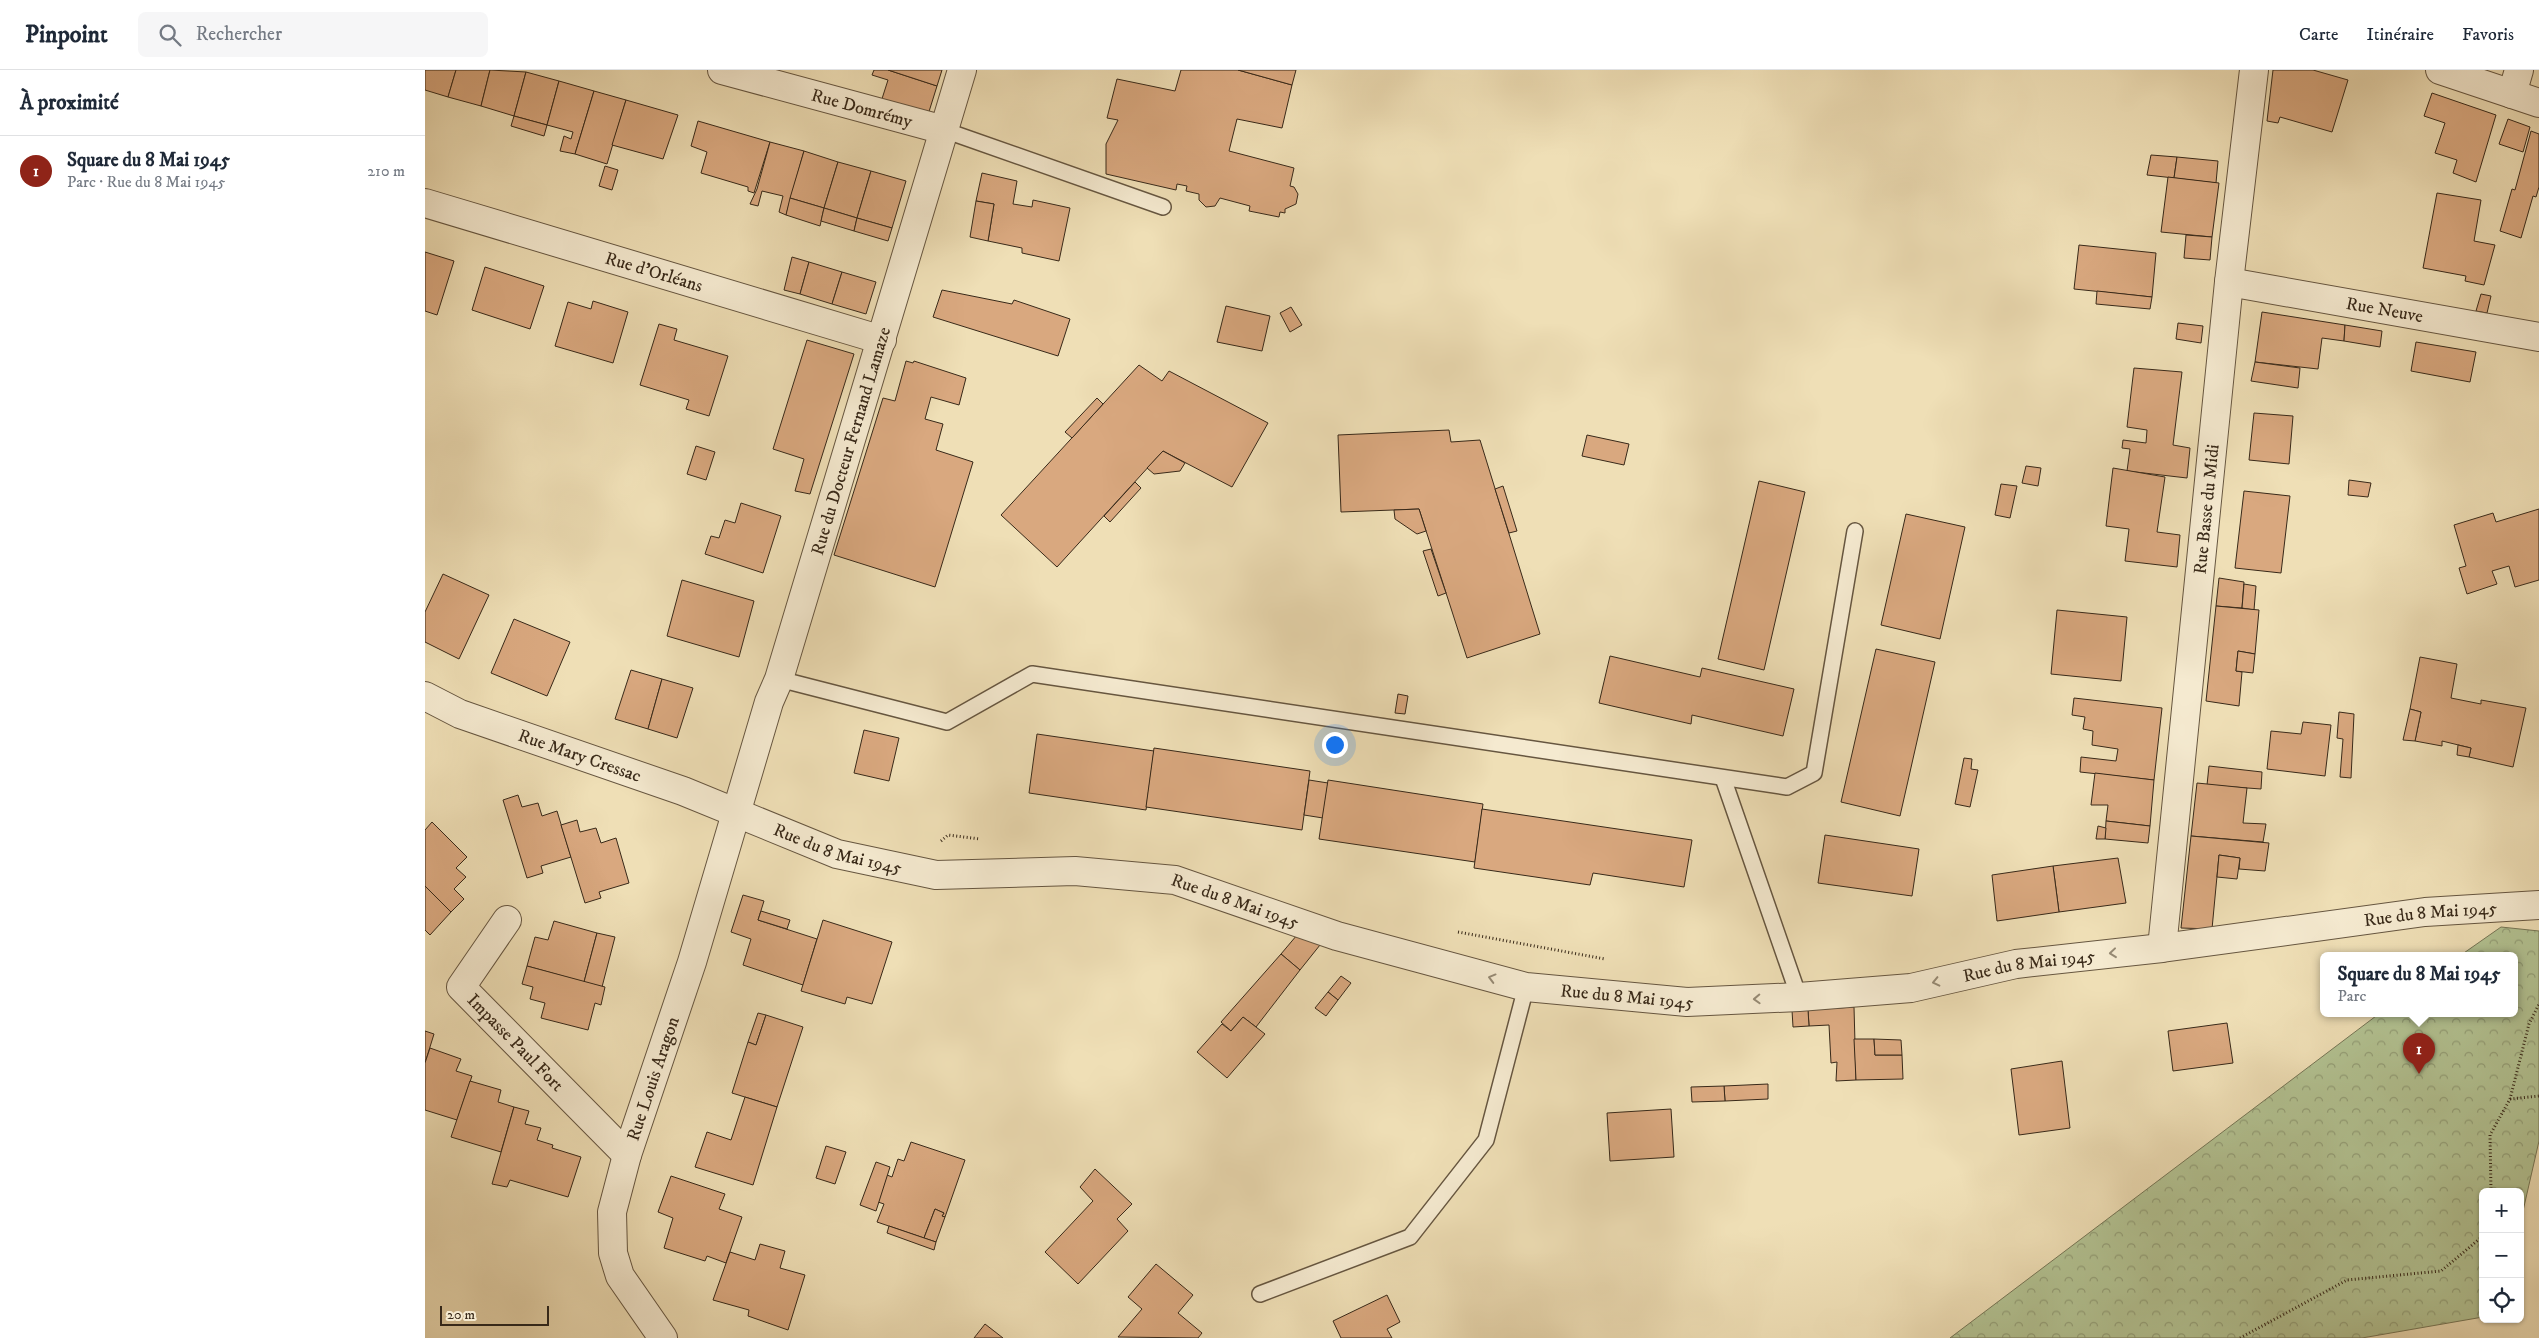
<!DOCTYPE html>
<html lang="fr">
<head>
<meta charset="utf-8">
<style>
	body { margin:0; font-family:"IM FELL DW Pica",serif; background:#f6f6f7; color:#1f2937 }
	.controls { position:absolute; right:15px; bottom:15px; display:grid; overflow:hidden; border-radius:8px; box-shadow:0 1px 4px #0004 }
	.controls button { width:45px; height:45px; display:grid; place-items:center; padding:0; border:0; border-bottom:1px solid #e0e1e3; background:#fff; color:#1f2937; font:25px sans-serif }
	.scale { position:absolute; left:15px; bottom:12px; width:109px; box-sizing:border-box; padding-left:5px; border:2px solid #382919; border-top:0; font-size:14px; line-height:18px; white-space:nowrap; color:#382919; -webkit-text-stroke:4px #f5ead0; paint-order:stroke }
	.you { position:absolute; left:909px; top:674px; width:18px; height:18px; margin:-12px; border:4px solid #fff; border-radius:50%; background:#1a73e8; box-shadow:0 0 0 8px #1a73e833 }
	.badge { display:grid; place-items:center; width:32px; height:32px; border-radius:50%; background:#8f2418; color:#fff; font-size:16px; font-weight:700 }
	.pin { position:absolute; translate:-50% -41px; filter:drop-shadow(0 1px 2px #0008) }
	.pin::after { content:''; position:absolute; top:26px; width:18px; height:15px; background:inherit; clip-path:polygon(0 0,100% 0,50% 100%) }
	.popup { position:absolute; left:1895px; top:882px; width:198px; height:65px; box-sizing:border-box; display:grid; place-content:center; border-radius:8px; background:#fff; filter:drop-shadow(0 1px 4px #0005); font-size:16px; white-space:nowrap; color:#747a83 }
	.popup b { font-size:19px; color:#1f2937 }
	.popup::after { content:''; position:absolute; left:50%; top:100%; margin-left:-10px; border:10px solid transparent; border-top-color:#fff }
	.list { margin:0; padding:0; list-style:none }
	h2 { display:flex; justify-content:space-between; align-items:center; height:65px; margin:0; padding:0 20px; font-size:21px }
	h2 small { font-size:16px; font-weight:400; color:#747a83 }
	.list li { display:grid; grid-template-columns:32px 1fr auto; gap:15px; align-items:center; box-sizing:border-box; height:70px; padding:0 20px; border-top:1px solid #e0e1e3 }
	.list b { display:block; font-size:19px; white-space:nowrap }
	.list p { margin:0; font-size:16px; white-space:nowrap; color:#747a83 }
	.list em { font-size:16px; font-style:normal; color:#747a83 }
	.icon { flex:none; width:28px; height:28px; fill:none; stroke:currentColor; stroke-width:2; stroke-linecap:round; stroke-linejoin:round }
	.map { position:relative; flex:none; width:2114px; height:1268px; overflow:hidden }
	header { display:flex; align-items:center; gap:30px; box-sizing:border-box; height:70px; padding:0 25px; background:#fff; border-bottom:1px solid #e0e1e3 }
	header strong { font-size:24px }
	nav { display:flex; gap:28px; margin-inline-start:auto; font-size:18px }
	.search { width:350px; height:45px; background:#f6f6f7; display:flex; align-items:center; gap:12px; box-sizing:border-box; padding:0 18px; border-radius:8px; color:#747a83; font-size:19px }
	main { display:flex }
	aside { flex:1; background:#fff }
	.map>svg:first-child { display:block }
</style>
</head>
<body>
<header>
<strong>Pinpoint</strong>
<div class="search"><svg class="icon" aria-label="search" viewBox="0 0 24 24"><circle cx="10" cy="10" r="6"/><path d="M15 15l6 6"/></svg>Rechercher</div>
<nav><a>Carte</a><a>Itinéraire</a><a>Favoris</a></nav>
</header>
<main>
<aside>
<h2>À proximité<small></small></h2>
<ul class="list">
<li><span class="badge">1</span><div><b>Square du 8 Mai 1945</b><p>Parc · Rue du 8 Mai 1945</p></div><em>210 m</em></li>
</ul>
</aside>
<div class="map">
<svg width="2114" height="1268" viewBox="0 0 2114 1268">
	<defs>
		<pattern id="park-crowns" width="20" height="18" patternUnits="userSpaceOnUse" patternTransform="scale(1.25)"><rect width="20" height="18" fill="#b3c393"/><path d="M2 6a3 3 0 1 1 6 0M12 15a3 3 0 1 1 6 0" fill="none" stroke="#939e77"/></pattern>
	</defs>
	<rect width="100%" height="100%" fill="#efdfb6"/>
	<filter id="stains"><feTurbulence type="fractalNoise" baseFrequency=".004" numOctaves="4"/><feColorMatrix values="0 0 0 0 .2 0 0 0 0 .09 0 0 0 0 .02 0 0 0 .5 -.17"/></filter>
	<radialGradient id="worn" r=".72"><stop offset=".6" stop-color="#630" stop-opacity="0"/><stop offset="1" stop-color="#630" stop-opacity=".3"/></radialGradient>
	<path fill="url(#park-crowns)" stroke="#767656" d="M2076,857l38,4v210l-19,83v-32h-37v125l-121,21h-412l430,-325h134v-58h-53z"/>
	<g fill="#d9a87f" stroke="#382919">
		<path d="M0,0h31l-8,27 -23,-7z"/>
		<path d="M31,0h34l-9,36 -33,-9z"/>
		<path d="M65,0l36,2 -12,44 -33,-10z"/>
		<path d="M449,0h14l49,16 -10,32 -47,-13 8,-25 -16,-5z"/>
		<path d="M463,0h54l-5,16z"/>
		<path d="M756,0h57l54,15 -10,43 -45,-9 -8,32 65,17 -4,18 4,1 4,7 -2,10 -11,5v4l-5,-1 -1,5 -30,-6 1,-5 -30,-8 -5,8 -9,1 -7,-7v-6l-13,-3 1,-5 -10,-2 -1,6 -70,-16v-30l12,-24 -11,-2 10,-39 58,12z"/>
		<path d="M813,0h58l-4,15z"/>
		<path d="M1848,0h40l35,10 -16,52 -52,-15 -2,6 -11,-2z"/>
		<path d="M101,2l33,9 -12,44 -33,-9z"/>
		<path d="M134,11l35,10 -19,63 -15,-3 4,-15 7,3 2,-7 -26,-7z"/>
		<path d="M169,21l32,9 -19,64 -32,-10z"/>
		<path d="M2007,23l64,22 -20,67 -23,-9 4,-13 -22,-7 10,-30 -21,-7z"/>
		<path d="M201,30l52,15 -15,44 -51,-14z"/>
		<path d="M89,46l33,9 -3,11 -33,-10z"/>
		<path d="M2083,49l22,8 -7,25 -24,-8z"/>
		<path d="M273,51l72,21 -16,51 -6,-2v-4l-47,-14 6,-21 -16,-6z"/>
		<path d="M2106,61l8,3v53l-3,10 -3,-1 -12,42 -21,-7 12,-42 3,1z"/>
		<path d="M345,72l34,9 -18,64 -7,-3 4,-16 -21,-5 -4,15 -8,-2 7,-15z"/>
		<path d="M379,81l34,11 -14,46 -34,-10z"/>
		<path d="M1726,85l26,2 -3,21 -27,-3z"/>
		<path d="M1752,87l41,4 -2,22 -42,-5z"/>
		<path d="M413,92l33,9 -14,47 -33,-10z"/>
		<path d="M180,96l13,4 -6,20 -13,-4z"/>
		<path d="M446,101l35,10 -14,47 -35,-10z"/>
		<path d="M557,103l35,8 -4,23 19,3 1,-7 37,8 -11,53 -37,-8v-5l-34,-7 6,-37 -18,-3z"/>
		<path d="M1743,107l51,6 -7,54 -51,-5z"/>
		<path d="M2012,123l44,7 -7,41 21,4 -11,40 -19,-4 1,-5 -43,-8z"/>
		<path d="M365,128l34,10 -4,18 -34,-11z"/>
		<path d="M551,131l18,3 -6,37 -18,-4z"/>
		<path d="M399,138l33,10 -3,13 -33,-10z"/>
		<path d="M432,148l35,10 -4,13 -34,-10z"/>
		<path d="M1761,165l26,2 -2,23 -26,-2z"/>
		<path d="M1654,175l77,8 -4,44 -78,-8z"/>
		<path d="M0,182l29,9 -17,54 -12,-4z"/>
		<path d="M367,187l17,5 -9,32 -16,-4z"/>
		<path d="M384,192l33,10 -10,32 -32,-10z"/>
		<path d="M60,197l59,19 -14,43 -58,-19z"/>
		<path d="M417,202l34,10 -10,32 -34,-10z"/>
		<path d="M517,220l70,14 2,-4 56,19 -12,37 -125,-39z"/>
		<path d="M1672,221l55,6 -2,12 -54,-5z"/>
		<path d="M2056,224l10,2 -4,17 -11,-2z"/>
		<path d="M168,231l35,11 -15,51 -58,-17 13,-44 23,7z"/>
		<path d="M801,236l44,10 -8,35 -45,-9z"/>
		<path d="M866,237l11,18 -12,7 -10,-19z"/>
		<path d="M1837,242l83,13 -1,16 -22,-3 -4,31 -63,-7z"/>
		<path d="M1753,253l25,3 -2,17 -25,-4z"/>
		<path d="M234,254l18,5 -3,11 54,16 -19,60 -23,-7 3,-9 -49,-15z"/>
		<path d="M1920,255l37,6 -2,16 -36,-6z"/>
		<path d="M382,270l47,14 -44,140 -15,-3 9,-32 -31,-10z"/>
		<path d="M1991,272l60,10 -6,30 -59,-11z"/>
		<path d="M481,291l7,2 1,-2 52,17 -7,27 -28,-8 -6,22 18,5 -7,26 37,12 -38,125 -101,-32 49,-157 12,3z"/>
		<path d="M1830,292l45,6 -2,20 -47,-7z"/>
		<path d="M714,295l23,16 7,-10 99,52 -36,64 -69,-36 -106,116 -56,-52z"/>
		<path d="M1709,298l48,4 -9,73 17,3 -3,30 -60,-7 3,-22 -8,-1 1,-8 23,3 1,-13 -20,-3z"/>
		<path d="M672,328l6,6 -31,34 -7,-6z"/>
		<path d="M1829,343l39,3 -4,48 -40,-4z"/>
		<path d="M1024,360l2,12 29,-2 60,194 -73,24 -48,-149 -78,3 -3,-77z"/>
		<path d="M1162,365l42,9 -5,21 -42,-9z"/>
		<path d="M271,376l19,6 -9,28 -19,-6z"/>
		<path d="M738,381l22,12 -5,8 -26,3 -7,-6z"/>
		<path d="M1601,396l15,2 -3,18 -16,-3z"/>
		<path d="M1688,398l52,9 -8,55 23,3 -3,32 -52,-6 4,-32 -23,-3z"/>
		<path d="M1924,410l22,3 -3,14 -20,-2z"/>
		<path d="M1334,411l46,11 -41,178 -46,-11z"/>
		<path d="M710,412l6,6 -31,34 -6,-6z"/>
		<path d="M1576,414l16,2 -7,32 -15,-3z"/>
		<path d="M1078,416l14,45 -8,2 -14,-44z"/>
		<path d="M1819,421l46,5 -9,77 -46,-5z"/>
		<path d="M316,433l40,13 -18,57 -58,-19 6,-18 8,2 6,-18 10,3z"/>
		<path d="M994,439l7,22 -9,3 -22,-15 -1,-9z"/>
		<path d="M2114,439v71l-24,7 -6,-21 -17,5 5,13 -30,10 -8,-26 7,-2 -12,-41 39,-12 3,9z"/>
		<path d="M1481,444l59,13 -25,112 -59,-14z"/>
		<path d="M1006,479l15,44 -8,3 -15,-45z"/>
		<path d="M18,504l46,21 -30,64 -34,-17v-30z"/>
		<path d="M1794,508l25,4 -2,26 -26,-2z"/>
		<path d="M257,510l72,21 -15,56 -72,-21z"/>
		<path d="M1819,514l12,2 -2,24 -12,-2z"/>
		<path d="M1791,536l43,4 -4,44 -17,-3 -2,20 6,1 -3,34 -33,-5z"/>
		<path d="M1632,540l70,7 -6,64 -70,-7z"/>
		<path d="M89,549l56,23 -23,54 -56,-23z"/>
		<path d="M1451,579l59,13 -35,154 -59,-14z"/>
		<path d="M1813,581l17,3 -2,19 -17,-2z"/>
		<path d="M1185,586l90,21 2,-9 92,21 -11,47 -91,-21 -1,9 -92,-21z"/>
		<path d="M1995,587l37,7 -6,34 30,6v-4l45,8 -13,59 -44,-10 2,-9 -29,-7v5l-27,-5 6,-29 -11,-3z"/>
		<path d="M206,600l31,9 -14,50 -33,-10z"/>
		<path d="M237,609l31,9 -16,50 -29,-9z"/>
		<path d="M973,624l10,2 -3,18 -10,-1z"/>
		<path d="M1649,628l88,10 -8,72 -74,-8 1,-15 35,4 2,-12 -26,-4 1,-14 -10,-2 2,-12 -13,-2z"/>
		<path d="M1985,639l11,3 -6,29 -12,-1z"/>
		<path d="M1914,642l15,2 -3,64 -11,-1 3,-38 -6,-1z"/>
		<path d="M1878,652l28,3 -6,51 -58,-7 4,-38 30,3z"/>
		<path d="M439,660l35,8 -10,43 -35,-8z"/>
		<path d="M612,664l117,17 -8,59 -117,-17z"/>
		<path d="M2033,675l13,3 -2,9 -12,-2z"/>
		<path d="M729,678l156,23 -8,59 -156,-23z"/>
		<path d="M1539,688l8,1 -1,10 7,1 -8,37 -15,-3z"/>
		<path d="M1784,696l53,6 -1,17 -54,-4z"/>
		<path d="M1670,703l59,7 -4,46 -44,-5 2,-16h-17z"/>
		<path d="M884,710l19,3 -5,35 -19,-3z"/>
		<path d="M903,710l155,24 -8,58 -156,-23z"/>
		<path d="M1772,713l50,5 -4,35 23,1 -3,18 -72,-6z"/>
		<path d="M93,725l4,12 16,-4 4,13 15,-5 14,46 -30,9 2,7 -16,5 -24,-78z"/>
		<path d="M1057,739l210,31 -8,47 -91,-14 -3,12 -116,-17z"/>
		<path d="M152,750l3,12 16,-4 5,15 15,-5 13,45 -30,9 2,6 -16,5 -24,-78z"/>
		<path d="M1681,751l44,5 -2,17 -43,-4z"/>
		<path d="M7,752l35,35 -11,11 10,9 -12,12 10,10 -13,13 -26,-26v-56z"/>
		<path d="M1673,756l8,2 -1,11h-9z"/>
		<path d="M1400,765l94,14 -7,47 -94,-13z"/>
		<path d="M1766,766l78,7 -4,28 -26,-2 1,-11 -21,-3 -7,74 -31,-1z"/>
		<path d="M1794,785l21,3 -3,21 -20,-2z"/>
		<path d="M1693,788l8,45 -67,9 -6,-46z"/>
		<path d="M1628,796l6,46 -62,9 -5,-46z"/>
		<path d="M0,816l26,26 -21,23 -5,-5z"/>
		<path d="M318,825l21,6 -6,19 59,19 -14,46 -60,-20 8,-26 -20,-7z"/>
		<path d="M336,841l29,9 -3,9 -29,-9z"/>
		<path d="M398,850l69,22 -20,62 -25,-7 -2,7 -44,-13z"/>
		<path d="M129,851l43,12 -13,49 -57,-16 8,-29 13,3z"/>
		<path d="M172,863l18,4 -13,50 -18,-5z"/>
		<path d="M872,865l23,10 -20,25 -19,-16z"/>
		<path d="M856,884l19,16 -44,57 -13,-10 -12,14 -10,-9z"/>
		<path d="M102,896l78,21 -4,18 -6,-2 -7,27 -47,-12 4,-15 -15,-4 3,-12 -11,-3z"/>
		<path d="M916,906l10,7 -13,17 -10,-8z"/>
		<path d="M903,922l10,8 -12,16 -11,-8z"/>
		<path d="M1429,937l2,73 -20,1 1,-19 -6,1 -2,-38 -20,1 -1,-16z"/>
		<path d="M1367,940h16l1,16 -16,1z"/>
		<path d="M333,943l8,2 -10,30 -8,-3z"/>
		<path d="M341,945l37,12 -26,80 -45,-14 16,-51 8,3z"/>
		<path d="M818,947l22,17 -38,44 -30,-26 25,-28 9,7z"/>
		<path d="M1802,953l6,40 -60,8 -5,-40z"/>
		<path d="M0,961l9,3 -9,29z"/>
		<path d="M1429,969h20l1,16h27l1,24 -47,1z"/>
		<path d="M1449,969l27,1 1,15h-27z"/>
		<path d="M5,978l31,11 -5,12 16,5 -15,44 -32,-10v-47z"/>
		<path d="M1637,991l8,67 -51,7 -8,-66z"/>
		<path d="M45,1011l31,9 -3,12 16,5 -13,45 -50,-15z"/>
		<path d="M1343,1014v15l-43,2 -1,-15z"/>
		<path d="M1299,1016l1,15 -33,1 -1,-15z"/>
		<path d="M320,1027l32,10 -24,78 -58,-18 12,-35 24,8z"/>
		<path d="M89,1037l15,4 -4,13 16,4 -4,12 16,5 -1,3 29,9 -13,40 -58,-17 -3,7 -15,-3z"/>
		<path d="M1246,1039l3,48 -64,4 -3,-48z"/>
		<path d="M486,1072l54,18 -20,57 -3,-1 2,-3 -9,-4 -11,29 -47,-16 7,-18 -6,-2 9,-27 5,2 6,-18 6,2z"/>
		<path d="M401,1076l20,6 -11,32 -19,-6z"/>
		<path d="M451,1092l14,5 -14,44 -16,-6z"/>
		<path d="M670,1099l37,35 -15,15 11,12 -50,53 -33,-32 48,-51 -13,-14z"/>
		<path d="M246,1106l54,18 -6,15 23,8 -16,46 -19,-7 -2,5 -41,-13 9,-30 -15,-6z"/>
		<path d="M510,1139l9,4 -2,3 3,1 -9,25 -12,-4z"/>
		<path d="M464,1156l47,16 -2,8 -47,-17z"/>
		<path d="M335,1174l25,7 -5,17 25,7 -17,55 -40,-14 1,-6 -36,-10 17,-48 25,8z"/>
		<path d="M731,1194l37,31 -15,18 24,20 -4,5 -80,-1 24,-28 -14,-12z"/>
		<path d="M962,1225l13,27 -13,7 5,9h-51l-8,-17z"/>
		<path d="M560,1254l18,14h-29z"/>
	</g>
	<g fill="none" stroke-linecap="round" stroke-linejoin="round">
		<defs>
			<g id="service">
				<path d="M519,60l219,77"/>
				<path d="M354,609l168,43 85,-48 755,113 27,-14 41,-242"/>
				<path d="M1298,708l76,219"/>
				<path d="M835,1224l150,-57 76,-97 40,-153"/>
			</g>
			<g id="minor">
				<path id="s1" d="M297,0l222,60"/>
				<path d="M2015,0l99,33"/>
				<path d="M2087,24l7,-24"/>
				<path id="s2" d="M0,133l457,137"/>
				<path id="s3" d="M1804,212l310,55"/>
				<path id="s4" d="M0,626l35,18 223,77 154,63 99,21 139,-4 100,9 162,56 189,51 161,15 112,-5 112,-9 105,-24 146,-16 263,-36 114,-7"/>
				<path id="s5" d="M82,850l-46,67 166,168"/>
				<path id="s6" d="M1737,878l67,-666 25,-212"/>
				<path id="s7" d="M238,1268l-43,-62 -7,-23 -1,-41 15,-57 65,-193 77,-260 10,-23 183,-609"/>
			</g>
		</defs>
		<use href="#service" stroke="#665640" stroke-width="18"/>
		<use href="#minor" stroke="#665640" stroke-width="30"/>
		<g stroke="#382919" stroke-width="3" stroke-dasharray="1 2.5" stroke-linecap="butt">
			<path d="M516,771l7,-6 32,4"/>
			<path d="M1033,862l147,27"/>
			<path d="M2085,1029l29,-3"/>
			<path d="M2066,1122l-1,-57 20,-36 19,-75 10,-20"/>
			<path d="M1815,1268l107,-58 94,-9 42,-35"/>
		</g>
		<use href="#service" stroke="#f5ead0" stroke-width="15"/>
		<use href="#minor" stroke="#f5ead0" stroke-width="28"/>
	</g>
	<defs><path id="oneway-chevron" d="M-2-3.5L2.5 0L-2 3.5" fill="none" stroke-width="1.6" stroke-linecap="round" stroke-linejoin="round" transform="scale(1.25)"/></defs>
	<g stroke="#968a74">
		<use href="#oneway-chevron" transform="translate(1688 883) rotate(174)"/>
		<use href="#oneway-chevron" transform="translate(1067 908) rotate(-165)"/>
		<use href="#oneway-chevron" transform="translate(1511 912) rotate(167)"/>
		<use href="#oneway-chevron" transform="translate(1332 929) rotate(178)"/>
	</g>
	<g text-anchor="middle" stroke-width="4" stroke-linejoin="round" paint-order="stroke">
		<g font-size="18" fill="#382919" stroke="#f5ead0">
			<text dy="6" stroke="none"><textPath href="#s1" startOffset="145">Rue Domrémy</textPath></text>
			<text dy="6" stroke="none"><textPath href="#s2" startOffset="239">Rue d'Orléans</textPath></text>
			<text dy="6" stroke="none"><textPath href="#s3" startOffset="158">Rue Neuve</textPath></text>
			<text dy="6" stroke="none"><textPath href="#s7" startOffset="948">Rue du Docteur Fernand Lamaze</textPath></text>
			<text dy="6" stroke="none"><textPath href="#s6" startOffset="441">Rue Basse du Midi</textPath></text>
			<text dy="6" stroke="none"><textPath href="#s4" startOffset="166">Rue Mary Cressac</textPath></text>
			<text dy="6" stroke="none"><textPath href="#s4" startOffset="441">Rue du 8 Mai 1945</textPath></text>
			<text dy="6" stroke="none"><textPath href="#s4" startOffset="846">Rue du 8 Mai 1945</textPath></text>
			<text dy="6" stroke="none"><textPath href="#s4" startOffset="2061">Rue du 8 Mai 1945</textPath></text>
			<text dy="6" stroke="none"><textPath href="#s4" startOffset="1656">Rue du 8 Mai 1945</textPath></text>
			<text dy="6" stroke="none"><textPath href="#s4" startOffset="1251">Rue du 8 Mai 1945</textPath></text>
			<text dy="6" stroke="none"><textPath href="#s5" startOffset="159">Impasse Paul Fort</textPath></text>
			<text dy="6" stroke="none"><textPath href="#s7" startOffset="280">Rue Louis Aragon</textPath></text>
		</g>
	</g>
	<rect width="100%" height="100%" filter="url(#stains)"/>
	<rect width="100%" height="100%" fill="url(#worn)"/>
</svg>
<div class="controls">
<button>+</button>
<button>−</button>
<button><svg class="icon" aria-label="locate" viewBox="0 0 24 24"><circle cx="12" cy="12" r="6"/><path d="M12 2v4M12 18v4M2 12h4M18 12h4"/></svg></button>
</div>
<div class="scale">20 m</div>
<div class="you"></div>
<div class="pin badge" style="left:1994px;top:1004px">1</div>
<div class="popup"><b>Square du 8 Mai 1945</b>Parc</div>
</div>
</main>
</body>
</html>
